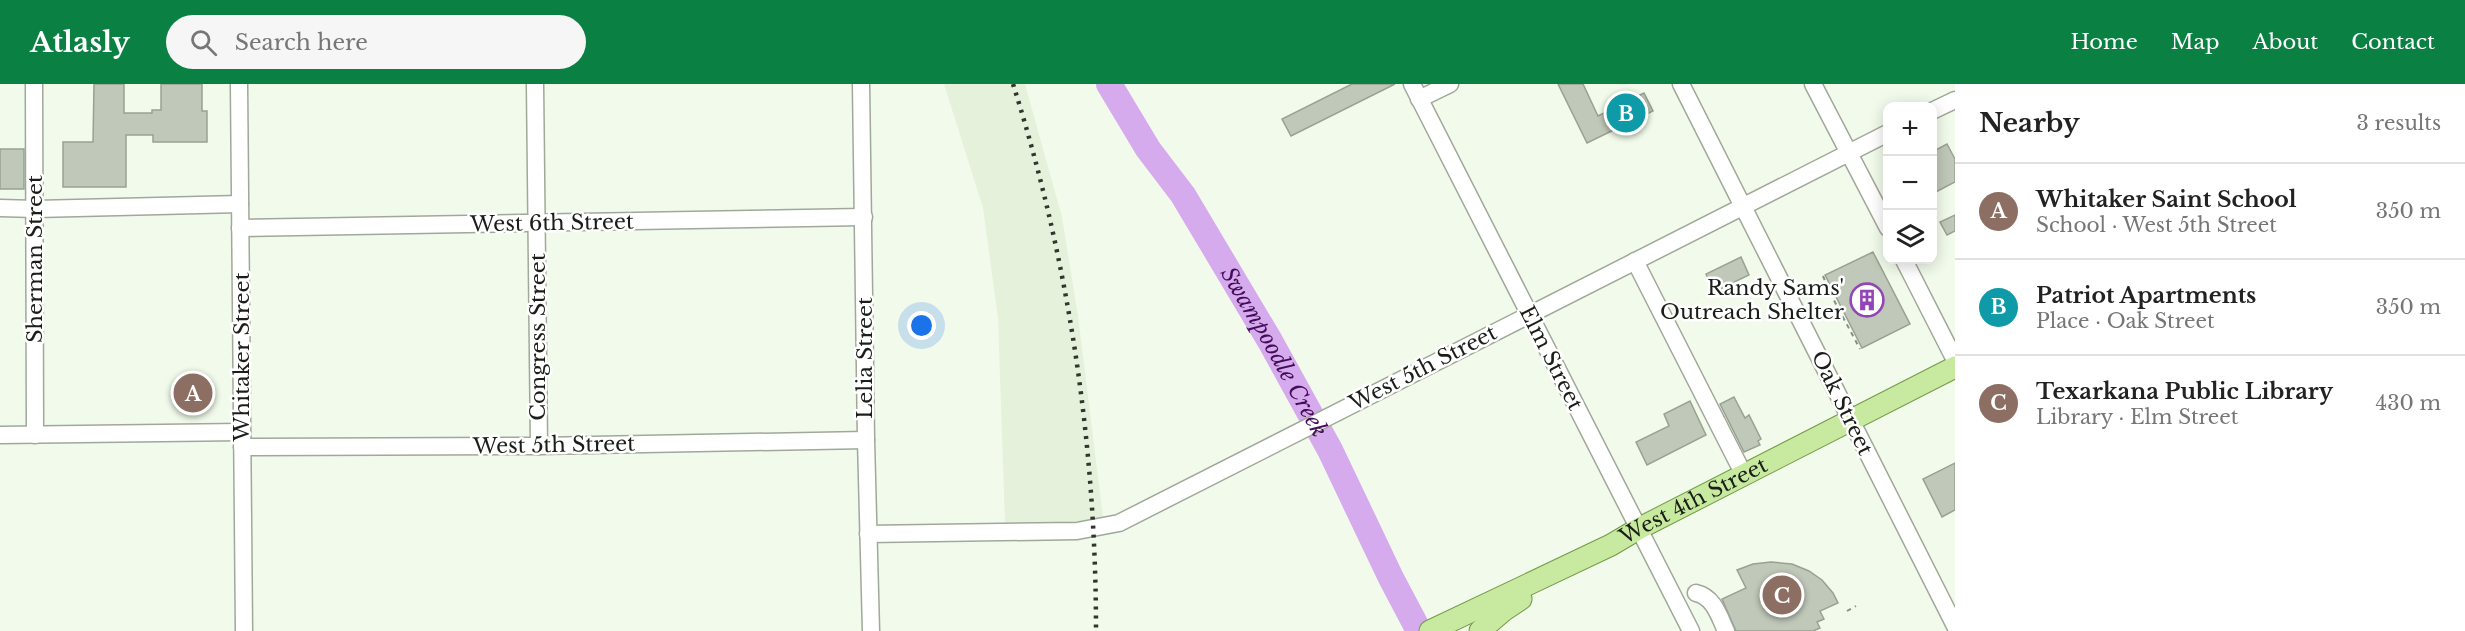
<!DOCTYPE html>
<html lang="en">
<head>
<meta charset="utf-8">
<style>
	body { margin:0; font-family:"Libre Baskerville",serif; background:#f6f6f6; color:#222 }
	.controls { position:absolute; right:18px; top:18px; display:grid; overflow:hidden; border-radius:12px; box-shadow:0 3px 15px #0003 }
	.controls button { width:54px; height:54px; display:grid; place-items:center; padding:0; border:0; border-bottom:2px solid #e0e0e0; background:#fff; color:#222; font:30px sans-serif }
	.you { position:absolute; left:922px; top:242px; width:21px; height:21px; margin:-15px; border:4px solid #fff; border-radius:50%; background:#1a73e8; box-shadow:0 0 0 9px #1a73e833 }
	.badge { display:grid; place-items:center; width:39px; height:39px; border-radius:50%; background:#0b8043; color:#fff; font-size:20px; font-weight:700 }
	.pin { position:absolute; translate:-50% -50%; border:3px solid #fff; box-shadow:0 2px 6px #0006 }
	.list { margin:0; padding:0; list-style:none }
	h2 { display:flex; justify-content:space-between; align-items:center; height:78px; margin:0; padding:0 24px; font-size:26px }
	h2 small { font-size:20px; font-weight:400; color:#767676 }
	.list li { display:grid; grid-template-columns:39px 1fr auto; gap:18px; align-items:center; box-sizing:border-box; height:96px; padding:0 24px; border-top:2px solid #e0e0e0 }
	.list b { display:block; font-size:22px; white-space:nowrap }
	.list p { margin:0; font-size:20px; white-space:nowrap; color:#767676 }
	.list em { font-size:20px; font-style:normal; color:#767676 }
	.icon { flex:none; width:33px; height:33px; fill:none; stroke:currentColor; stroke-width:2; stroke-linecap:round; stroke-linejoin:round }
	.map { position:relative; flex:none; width:1955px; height:547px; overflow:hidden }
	header { display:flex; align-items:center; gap:36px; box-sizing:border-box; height:84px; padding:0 30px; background:#0b8043; color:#fff }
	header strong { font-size:28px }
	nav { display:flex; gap:33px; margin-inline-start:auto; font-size:21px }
	.search { width:420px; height:54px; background:#f6f6f6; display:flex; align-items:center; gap:15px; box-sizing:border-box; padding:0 21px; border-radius:33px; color:#767676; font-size:22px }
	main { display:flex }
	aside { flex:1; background:#fff }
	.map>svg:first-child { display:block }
</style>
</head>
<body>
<header>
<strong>Atlasly</strong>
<div class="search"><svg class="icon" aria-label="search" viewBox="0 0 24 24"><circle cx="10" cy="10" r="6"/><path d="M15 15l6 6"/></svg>Search here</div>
<nav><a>Home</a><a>Map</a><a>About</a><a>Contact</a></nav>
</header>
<main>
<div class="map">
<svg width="1955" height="547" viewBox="0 0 1955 547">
	<rect width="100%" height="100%" fill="#f2fbeb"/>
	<path fill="#e5f1da" d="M944,0h81l37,133 16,99 25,201 -5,2 -25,3 -68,1 -7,-205 -15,-110z"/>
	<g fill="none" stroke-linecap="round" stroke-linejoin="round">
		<path stroke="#d6abed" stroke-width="26" id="s1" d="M1109,0l39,65 35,46 87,146 60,109 61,128 28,53"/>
	</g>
	<g fill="#c0c8b9" stroke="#99a192" stroke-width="1.5">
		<path d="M94,0h30v29h28v-3h9v-26h41v27h5v31h-54v-7h-27v52h-63v-45h30z"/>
		<path d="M1352,0h43l-104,52 -9,-17z"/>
		<path d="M1558,0h25l15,32 46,-23 9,18 -66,32z"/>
		<path d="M1947,60l8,15v23l-23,12v-42z"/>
		<rect x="0" y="65" width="24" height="40"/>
		<path d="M1955,131v16l-8,4 -7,-13z"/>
		<path d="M1873,168l37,72 -48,24 -37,-73z"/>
		<path d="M1741,173l8,18 -35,17 -8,-18z"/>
		<path d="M1734,313l11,21 4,-3 12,24 -3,2 2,4 -16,7 -24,-48z"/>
		<path d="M1690,317l16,34 -59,30 -11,-23 33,-16 -5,-12z"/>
		<path d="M1955,379v47l-13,7 -19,-38z"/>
		<path d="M1771,478l21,2 17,7 13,9 11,13 5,10 -18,8 4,8 -7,3 3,6 -7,3h-77l-14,-32 24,-11 -9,-18 16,-6z"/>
	</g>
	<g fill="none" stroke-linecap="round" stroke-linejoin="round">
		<defs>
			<g id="minor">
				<path d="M34,0l1,351"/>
				<path d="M239,0l5,547"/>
				<path d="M535,0l4,362"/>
				<path d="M861,0l5,356 5,191"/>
				<path d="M1412,0l279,547"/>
				<path d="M1681,0l274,542"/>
				<path d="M1813,0l75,144"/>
				<path d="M1419,15l31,-15"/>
				<path d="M1932,27l23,-11"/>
				<path d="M0,124l36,1 204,-5"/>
				<path d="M240,144l624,-11"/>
				<path d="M1904,176l51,100"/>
				<path d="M1635,177l109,214"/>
				<path d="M0,351l242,-3"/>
				<path d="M242,363l297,-1 327,-6"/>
				<path d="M868,450l209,-3 42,-8 769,-390"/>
				<path d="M1696,509c18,4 23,23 30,38"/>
			</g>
			<g id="major">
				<path id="s2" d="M1430,547l181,-86 27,-16 317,-162"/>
				<path d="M1480,547l23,-20 18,-12"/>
			</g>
		</defs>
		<use href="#minor" stroke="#a0a89a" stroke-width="19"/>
		<use href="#major" stroke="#739a47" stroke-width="23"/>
		<g stroke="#898f84" stroke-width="2" stroke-dasharray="4.5 4.5" stroke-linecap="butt">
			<path d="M1823,192l7,17 30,56"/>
			<path d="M1847,527l9,-5"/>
		</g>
		<use href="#minor" stroke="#fff" stroke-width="16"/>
		<use href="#major" stroke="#c7eaa0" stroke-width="21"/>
		<path stroke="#32352e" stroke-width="4.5" stroke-dasharray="3 6" stroke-linecap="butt" d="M1013,0c56,177 83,361 83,547"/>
	</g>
	<defs>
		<symbol id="building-ring" viewBox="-11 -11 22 22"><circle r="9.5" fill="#fff" stroke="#9245b6" stroke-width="1.5"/><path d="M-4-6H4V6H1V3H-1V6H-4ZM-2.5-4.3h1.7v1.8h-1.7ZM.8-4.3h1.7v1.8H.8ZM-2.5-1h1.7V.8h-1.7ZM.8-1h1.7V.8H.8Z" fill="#9245b6"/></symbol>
	</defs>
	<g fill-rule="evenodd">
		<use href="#building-ring" x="1848" y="197" width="38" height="38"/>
	</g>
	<g text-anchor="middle" stroke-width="5" stroke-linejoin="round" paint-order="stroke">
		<g font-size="21" fill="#1b1e18" stroke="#fff">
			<text transform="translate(552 139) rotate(-1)" y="7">West 6th Street</text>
			<text transform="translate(35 175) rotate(-90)" y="7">Sherman Street</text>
			<text transform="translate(538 253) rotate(-90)" y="7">Congress Street</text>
			<text transform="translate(242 273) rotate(-90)" y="7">Whitaker Street</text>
			<text transform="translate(865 274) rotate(-90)" y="7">Lelia Street</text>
			<text transform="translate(1551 274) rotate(63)" y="7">Elm Street</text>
			<text transform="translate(1423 284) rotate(-27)" y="7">West 5th Street</text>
			<text transform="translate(1842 319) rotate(64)" y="7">Oak Street</text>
			<text transform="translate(554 361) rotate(-1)" y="7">West 5th Street</text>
			<text dy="7" stroke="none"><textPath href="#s2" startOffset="294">West 4th Street</textPath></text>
		</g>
		<g font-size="21" fill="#1b1e18" stroke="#fff" text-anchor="end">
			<text x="1844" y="211">Randy Sams'<tspan x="1844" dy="24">Outreach Shelter</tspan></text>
		</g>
		<g font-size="22" font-style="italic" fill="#440b5a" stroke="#fff">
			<text dy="8" stroke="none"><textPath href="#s1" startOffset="315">Swampoodle Creek</textPath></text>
		</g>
	</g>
</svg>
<div class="controls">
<button>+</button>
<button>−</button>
<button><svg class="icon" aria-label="layers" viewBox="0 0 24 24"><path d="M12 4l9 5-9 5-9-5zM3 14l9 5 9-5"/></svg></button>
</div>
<div class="you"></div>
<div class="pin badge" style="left:193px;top:309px;background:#8d6e63">A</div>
<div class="pin badge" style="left:1626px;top:29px;background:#0f9aa8">B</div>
<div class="pin badge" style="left:1782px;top:511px;background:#8d6e63">C</div>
</div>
<aside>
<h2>Nearby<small>3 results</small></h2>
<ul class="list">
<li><span class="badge" style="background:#8d6e63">A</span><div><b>Whitaker Saint School</b><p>School · West 5th Street</p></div><em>350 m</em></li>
<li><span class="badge" style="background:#0f9aa8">B</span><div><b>Patriot Apartments</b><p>Place · Oak Street</p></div><em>350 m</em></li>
<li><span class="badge" style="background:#8d6e63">C</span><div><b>Texarkana Public Library</b><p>Library · Elm Street</p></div><em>430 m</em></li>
</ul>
</aside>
</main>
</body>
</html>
